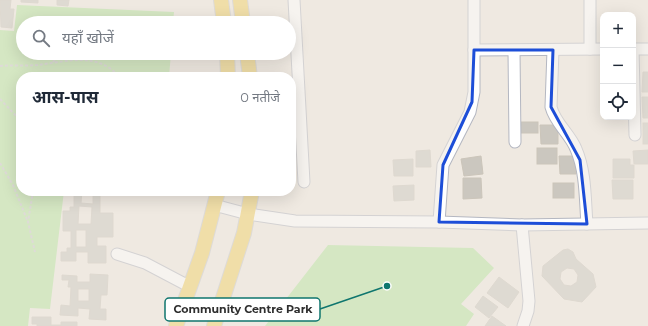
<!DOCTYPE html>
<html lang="hi">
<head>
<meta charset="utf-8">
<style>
	body { margin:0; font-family:Montserrat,"Noto Sans Devanagari",sans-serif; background:#f2f2f3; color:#1f2937 }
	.controls { position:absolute; right:12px; top:12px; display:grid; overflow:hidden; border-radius:8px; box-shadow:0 4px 16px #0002 }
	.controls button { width:36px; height:36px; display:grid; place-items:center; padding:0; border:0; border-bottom:1px solid #e0e1e3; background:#fff; color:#1f2937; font:20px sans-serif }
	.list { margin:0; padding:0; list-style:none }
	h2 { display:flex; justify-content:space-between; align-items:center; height:52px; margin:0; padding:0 16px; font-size:17px }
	h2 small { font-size:13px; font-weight:400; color:#747a83 }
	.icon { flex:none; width:22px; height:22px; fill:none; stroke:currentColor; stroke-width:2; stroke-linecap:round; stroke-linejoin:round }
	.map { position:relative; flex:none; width:648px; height:326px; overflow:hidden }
	.search { position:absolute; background:#fff; box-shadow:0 4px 16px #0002; left:16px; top:16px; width:280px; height:44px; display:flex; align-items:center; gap:10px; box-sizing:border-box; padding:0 14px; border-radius:22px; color:#747a83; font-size:15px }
	.panel { position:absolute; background:#fff; box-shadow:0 4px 16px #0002; left:16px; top:72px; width:280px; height:124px; border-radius:16px }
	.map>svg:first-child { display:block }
</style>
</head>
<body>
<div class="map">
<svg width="648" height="326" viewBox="0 0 648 326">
	<rect width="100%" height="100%" fill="#efe9e1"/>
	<g fill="#b6e59e">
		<path d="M17,5l157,7 -1,11h-150v30h148l-2,24h-148v114h43l-14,118 -20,-1 -2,18h-28v-296l14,1z"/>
		<path d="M328,245l145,3 21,20 -33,36 13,10 -8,12h-201z"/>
	</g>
	<g fill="#cbc7bf" stroke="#cbc5ba" fill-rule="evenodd">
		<path d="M0,0h11l-1,9h4l-2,19 -11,-1z"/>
		<path d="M21,0h17v3l-17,-1z"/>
		<path d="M57,0h12l-1,6 -11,-1z"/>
		<path d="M643,72h5v20h-6z"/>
		<path d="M642,97h6v21h-5z"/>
		<rect x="518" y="122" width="20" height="11"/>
		<rect x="643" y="123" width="5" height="21"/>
		<path d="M540,125h18v19h-17z"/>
		<rect x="537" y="148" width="20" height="16"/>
		<path d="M430,150l1,17h-15v-16z"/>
		<path d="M648,150v14h-14l-1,-13z"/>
		<path d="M481,156l2,18 -19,2 -3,-17z"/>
		<path d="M559,156h16l1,18h-16z"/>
		<path d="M413,159v17h-19l-1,-16z"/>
		<path d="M613,159h17v6h4v13h-21z"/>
		<path d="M463,178h18l1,20 -19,1z"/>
		<path d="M612,180h21v19h-20z"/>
		<rect x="553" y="183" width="21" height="15"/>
		<path d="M414,185v15l-20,1 -1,-15z"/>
		<path d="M74,191h8l-1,12 12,1v-13h20l-13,1v21h13v24h-16v9h9v17h-18v-11h-12v9h-15v-9h6v-4h4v-17h-8v-20h7v-4h4zM79,206l13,1 -1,17h-13zM76,230h10v17h-10z"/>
		<path d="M568,249l5,3 3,7 17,15 3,13 -14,15 -18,-3 -22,-23 1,-10 20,-16zM567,268l7,1 4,6 -1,7 -6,4 -7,-1 -4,-6 1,-7z"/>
		<path d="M90,274l18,1 -1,20h-6l-1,14h6v11l-17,-1 1,-10 -12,-1v8l-18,-1 1,-10 9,1 1,-19h-3l1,-7h-7v-5l15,1v6h13zM78,289h11v12h-11z"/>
		<path d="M499,277l20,15 -11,16 -21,-15z"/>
		<path d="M483,296l15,11 -9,11 -14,-11z"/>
		<path d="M492,316l14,10h-21z"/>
		<path d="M32,317h19v8h10v-3h16v4h-40v-2h-5z"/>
	</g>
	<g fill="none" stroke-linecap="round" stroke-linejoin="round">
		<defs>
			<g id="minor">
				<path d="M294,0l10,182"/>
				<path d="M590,0v49"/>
				<path d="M474,50l129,-1"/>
				<path d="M553,50l-2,57c4,16 19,27 25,42 10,23 9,50 11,75"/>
				<path d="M514,51l1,91"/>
				<path d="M635,135l-2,-86h15"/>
				<path d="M214,205l34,9 47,7 144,1 83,3 126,-2"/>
				<path d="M439,222l4,-57 27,-53 4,-20v-92"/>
				<path d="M522,225l7,76 -1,10 -5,15"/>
				<path d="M117,254l28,9 38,20 8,2"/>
			</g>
			<g id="major">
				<path d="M221,0l3,23"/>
				<path d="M240,0l3,23"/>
				<path d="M227,53l1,24"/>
				<path d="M247,53l3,24"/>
				<path d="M176,326l26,-73 16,-62"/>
				<path d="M214,326l30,-93 8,-42"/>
			</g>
		</defs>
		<use href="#minor" stroke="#b4b7c1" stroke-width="13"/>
		<use href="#major" stroke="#c9c9c9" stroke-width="16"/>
		<g stroke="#c9c9c9" stroke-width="2" stroke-dasharray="3 2" stroke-linecap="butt">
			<path d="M53,62l7,-9"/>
			<path d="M0,66c12,-1 25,0 37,-1 27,-3 62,-14 82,12"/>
			<path d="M0,99l21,22"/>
			<path d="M0,163l13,22 15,37"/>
			<path d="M33,191l-5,31 7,30"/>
		</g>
		<use href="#minor" stroke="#fff" stroke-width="11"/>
		<use href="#major" stroke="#f2d163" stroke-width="14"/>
	</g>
	<path d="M0 0H648V326H0ZM474,50h79l-2,57 29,53 7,64 -148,-2 4,-57 29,-63z" fill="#efe9e1" fill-opacity=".55" fill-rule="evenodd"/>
	<path fill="none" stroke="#1d4ed8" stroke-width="3" stroke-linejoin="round" d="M474,50h79l-2,57 29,53 7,64 -148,-2 4,-57 29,-63z"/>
	<path fill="none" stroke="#0f766e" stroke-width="1.5" d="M387 286L320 309"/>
	<circle fill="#0f766e" stroke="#fff" stroke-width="1.5" cx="387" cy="286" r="4"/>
	<rect fill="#fff" stroke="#0f766e" stroke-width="1.5" x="165" y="298" width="155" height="23" rx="4"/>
	<g font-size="11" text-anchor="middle" font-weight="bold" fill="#2e2e2e">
		<text x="243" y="313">Community Centre Park</text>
	</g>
</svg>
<div class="controls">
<button>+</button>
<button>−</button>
<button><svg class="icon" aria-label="locate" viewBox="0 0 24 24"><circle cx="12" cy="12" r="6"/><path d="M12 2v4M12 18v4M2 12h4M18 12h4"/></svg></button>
</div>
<div class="search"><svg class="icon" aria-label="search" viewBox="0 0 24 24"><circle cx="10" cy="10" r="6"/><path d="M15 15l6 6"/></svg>यहाँ खोजें</div>
<section class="panel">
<h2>आस-पास<small>0 नतीजे</small></h2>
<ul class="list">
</ul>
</section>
</div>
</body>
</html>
